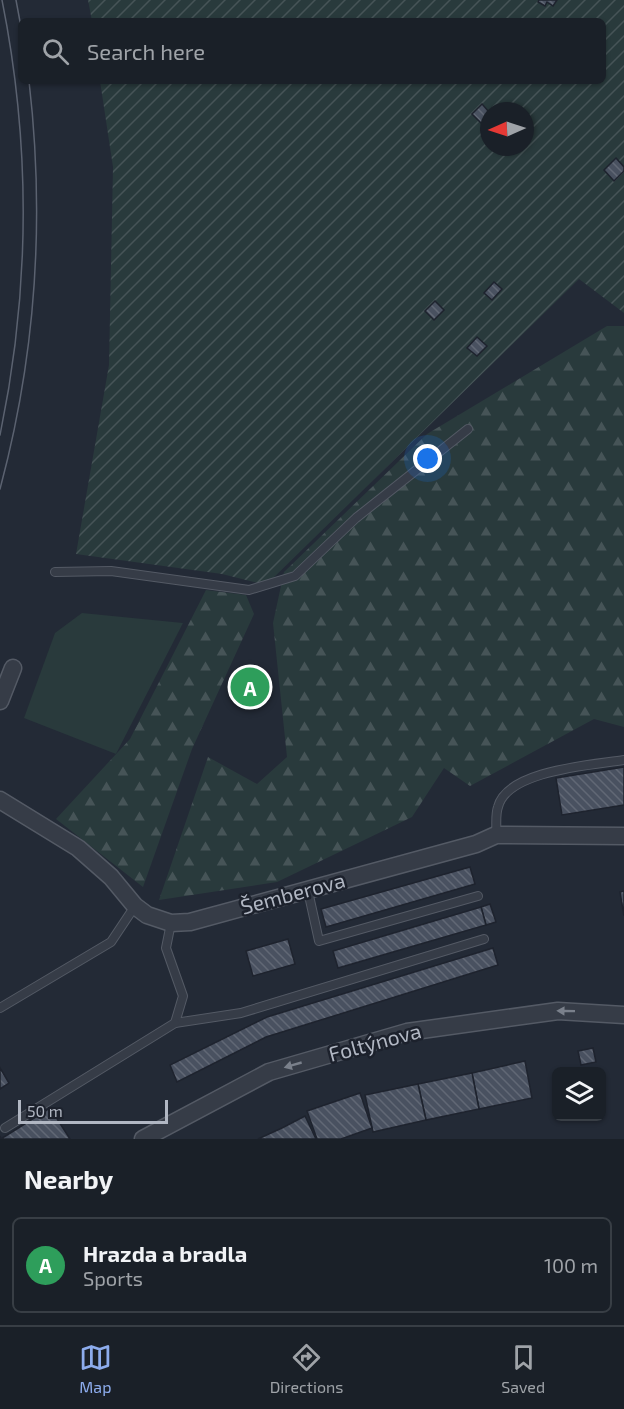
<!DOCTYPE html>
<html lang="en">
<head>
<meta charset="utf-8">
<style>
	body { margin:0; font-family:"Exo 2",sans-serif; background:#272d34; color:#f1f3f6 }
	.controls { position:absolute; right:18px; bottom:18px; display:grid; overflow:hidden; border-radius:9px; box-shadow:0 2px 4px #0004 }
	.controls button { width:54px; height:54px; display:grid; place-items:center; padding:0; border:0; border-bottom:2px solid #383e45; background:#1a2028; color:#f1f3f6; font:30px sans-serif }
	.compass { position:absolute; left:480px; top:102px; width:54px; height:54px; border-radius:50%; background:#1a2028; box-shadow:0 2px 4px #0004; rotate:267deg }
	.scale { position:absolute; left:18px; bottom:15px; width:150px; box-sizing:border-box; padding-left:6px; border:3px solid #b1b7c3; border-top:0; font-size:16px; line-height:21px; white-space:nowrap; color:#b1b7c3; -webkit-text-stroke:4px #1c212c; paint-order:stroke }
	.you { position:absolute; left:428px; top:459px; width:21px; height:21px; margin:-15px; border:4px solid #fff; border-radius:50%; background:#1a73e8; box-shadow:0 0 0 9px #1a73e833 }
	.badge { display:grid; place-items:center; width:39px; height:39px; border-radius:50%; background:#8daced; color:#fff; font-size:20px; font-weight:700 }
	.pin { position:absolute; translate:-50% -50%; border:3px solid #fff; box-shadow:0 2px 6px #0006 }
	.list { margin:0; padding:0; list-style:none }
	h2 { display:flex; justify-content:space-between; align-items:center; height:78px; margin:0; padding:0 24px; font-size:26px }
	h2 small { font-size:20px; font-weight:400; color:#9fa3a8 }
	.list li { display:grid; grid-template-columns:39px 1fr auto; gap:18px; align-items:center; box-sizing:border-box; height:96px; margin:0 12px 12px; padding:0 12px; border:2px solid #383e45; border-radius:9px }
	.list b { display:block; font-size:22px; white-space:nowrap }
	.list p { margin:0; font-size:20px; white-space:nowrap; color:#9fa3a8 }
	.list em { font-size:20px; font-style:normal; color:#9fa3a8 }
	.icon { flex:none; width:33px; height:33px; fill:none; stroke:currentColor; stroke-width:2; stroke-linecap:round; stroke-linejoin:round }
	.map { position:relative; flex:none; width:624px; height:1139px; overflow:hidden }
	.search { position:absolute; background:#1a2028; box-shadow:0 2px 4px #0004; left:18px; right:18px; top:18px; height:66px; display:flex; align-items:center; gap:15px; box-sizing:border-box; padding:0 21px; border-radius:9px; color:#9fa3a8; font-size:22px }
	.sheet { height:186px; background:#1a2028 }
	nav { display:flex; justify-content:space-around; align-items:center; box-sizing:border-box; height:84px; border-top:2px solid #383e45; background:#1a2028; font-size:16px; color:#9fa3a8 }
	nav a { display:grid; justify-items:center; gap:3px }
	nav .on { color:#8daced }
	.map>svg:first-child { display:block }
</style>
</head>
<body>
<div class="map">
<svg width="624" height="1139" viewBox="0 0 624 1139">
	<defs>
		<pattern id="forest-firs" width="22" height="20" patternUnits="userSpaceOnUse" patternTransform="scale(1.5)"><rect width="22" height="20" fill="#293a3c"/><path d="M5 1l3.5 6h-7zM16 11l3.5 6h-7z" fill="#465457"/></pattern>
		<pattern id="garden-furrows" width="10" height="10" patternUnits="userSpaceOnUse" patternTransform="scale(1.5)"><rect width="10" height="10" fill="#293a3c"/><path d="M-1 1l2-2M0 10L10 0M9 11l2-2" fill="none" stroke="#465457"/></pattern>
		<pattern id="building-back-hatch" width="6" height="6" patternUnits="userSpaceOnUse" patternTransform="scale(1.5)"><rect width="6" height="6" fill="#495160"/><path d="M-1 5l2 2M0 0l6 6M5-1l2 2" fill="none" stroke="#616875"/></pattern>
	</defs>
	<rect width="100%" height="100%" fill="#232a36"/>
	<g fill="url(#forest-firs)">
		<path d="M607,326h17v401l-30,-8 -124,67 -26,-18 -32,49 -135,65 -118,18 49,-143 49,27 30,-27 -14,-134 11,-51 143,-138z"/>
		<path d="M206,590l40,5 8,19 -62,135 -49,138 -87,-68 74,-80z"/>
	</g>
	<g fill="#293a3c">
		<path d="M82,613l101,10 -67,131 -92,-36 31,-85z"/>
		<path d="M248,664l20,9 -16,36 -20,-8z"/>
	</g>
	<path fill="url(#garden-furrows)" fill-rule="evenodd" d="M88,0h536v313l-45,-34 -313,306 -44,-11 -146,-20 33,-189 4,-198 -13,-86h503v-60h-511zM489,111h36v36h-36z"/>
	<g fill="url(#building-back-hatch)" stroke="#1e232e" stroke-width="1.5">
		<path d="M539,0h18l-4,6 -6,-4 -2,4 -7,-4z"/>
		<path d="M482,104l7,8v13l-3,3 -14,-14z"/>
		<path d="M616,158l8,9v4l-10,10 -10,-11z"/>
		<path d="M494,282l8,7 -10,11 -8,-7z"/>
		<path d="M435,301l9,9 -10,10 -9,-9z"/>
		<path d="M477,337l10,9 -10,10 -10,-8z"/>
		<path d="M624,767v38l-62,10 -6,-37z"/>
		<path d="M470,867l5,17 -149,43 -5,-18z"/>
		<path d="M624,891v25l-4,-24z"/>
		<path d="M490,904l6,18 -10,3 -5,-18z"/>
		<path d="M481,907l5,18 -148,43 -5,-17z"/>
		<path d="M288,939l7,25 -42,12 -7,-25z"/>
		<path d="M493,948l5,17 -232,72 -89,45 -7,-17 97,-48z"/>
		<path d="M593,1048l3,14 -15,3 -3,-14z"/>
		<path d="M525,1061l7,37 -53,11 -7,-36z"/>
		<path d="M0,1068l9,15 -9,6z"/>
		<path d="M472,1073l7,36 -53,11 -8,-36z"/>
		<path d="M418,1084l8,36 -53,12 -8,-37z"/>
		<path d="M360,1093l12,35 -31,11h-24l-10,-28z"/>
		<path d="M50,1108l20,31h-70v-3l1,3z"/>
		<path d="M305,1116l11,23h-58l24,-11z"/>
	</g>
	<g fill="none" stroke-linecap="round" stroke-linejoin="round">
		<defs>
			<g id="service">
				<path d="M55,572l56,-1 138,19 46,-14 61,-58 112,-89"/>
				<path d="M496,835c1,-9 -1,-20 2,-28 9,-37 95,-42 126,-47"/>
				<path d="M308,891l11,50 159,-45"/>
				<path d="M171,923l-5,25 17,48 -8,27 66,-10 243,-74"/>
				<path d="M0,1008l111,-66 24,-36"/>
				<path d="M5,1128l170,-105"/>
			</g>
			<g id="minor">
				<path d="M0,701l13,-33"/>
				<path d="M0,800l78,48 33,29 24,29 12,9 24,8 19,-1 286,-78 20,-9 128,1"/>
				<path d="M143,1139l126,-67 138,-40 151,-21 66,4"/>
			</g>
		</defs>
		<use href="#service" stroke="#545a65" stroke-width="10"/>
		<use href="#minor" stroke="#545a65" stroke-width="19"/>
		<use href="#service" stroke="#363c47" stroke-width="8"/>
		<use href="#minor" stroke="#363c47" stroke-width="16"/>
		<g stroke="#5b6270" stroke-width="1.5">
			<path d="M16,0l5,27"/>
			<path d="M0,435c30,-144 31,-290 2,-435"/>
			<path d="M0,489c36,-134 45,-270 29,-408"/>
		</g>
	</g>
	<defs><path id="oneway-solid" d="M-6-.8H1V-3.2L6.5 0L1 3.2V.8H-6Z" transform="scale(1.5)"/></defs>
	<g fill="#7a808b">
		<use href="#oneway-solid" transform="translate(566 1011) rotate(-179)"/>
		<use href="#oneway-solid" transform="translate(293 1065) rotate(164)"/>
	</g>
	<g text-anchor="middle" stroke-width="5" stroke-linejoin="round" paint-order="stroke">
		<g font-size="21" fill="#b1b7c3" stroke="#1c212c">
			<text transform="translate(293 894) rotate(-15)" y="7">Šemberova</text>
			<text transform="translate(375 1043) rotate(-15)" y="7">Foltýnova</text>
		</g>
	</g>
</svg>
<div class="controls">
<button><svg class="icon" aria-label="layers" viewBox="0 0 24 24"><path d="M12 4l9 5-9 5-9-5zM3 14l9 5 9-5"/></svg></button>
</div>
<svg class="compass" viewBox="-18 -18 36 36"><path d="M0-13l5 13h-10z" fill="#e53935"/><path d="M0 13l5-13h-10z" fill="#9fa3a8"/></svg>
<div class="scale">50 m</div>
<div class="you"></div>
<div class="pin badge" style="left:250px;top:687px;background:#2e9e5b">A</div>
<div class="search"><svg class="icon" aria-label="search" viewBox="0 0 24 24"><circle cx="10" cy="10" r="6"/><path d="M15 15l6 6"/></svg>Search here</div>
</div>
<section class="sheet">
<h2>Nearby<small></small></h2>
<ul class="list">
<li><span class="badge" style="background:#2e9e5b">A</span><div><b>Hrazda a bradla</b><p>Sports</p></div><em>100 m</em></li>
</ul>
</section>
<nav>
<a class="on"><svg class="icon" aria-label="map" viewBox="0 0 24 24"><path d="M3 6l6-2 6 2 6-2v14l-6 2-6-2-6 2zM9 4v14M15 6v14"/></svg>Map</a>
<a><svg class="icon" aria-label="directions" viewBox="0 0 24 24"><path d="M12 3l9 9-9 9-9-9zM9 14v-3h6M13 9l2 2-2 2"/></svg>Directions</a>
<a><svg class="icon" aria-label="saved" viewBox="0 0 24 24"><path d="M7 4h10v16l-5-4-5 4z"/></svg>Saved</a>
</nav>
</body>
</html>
